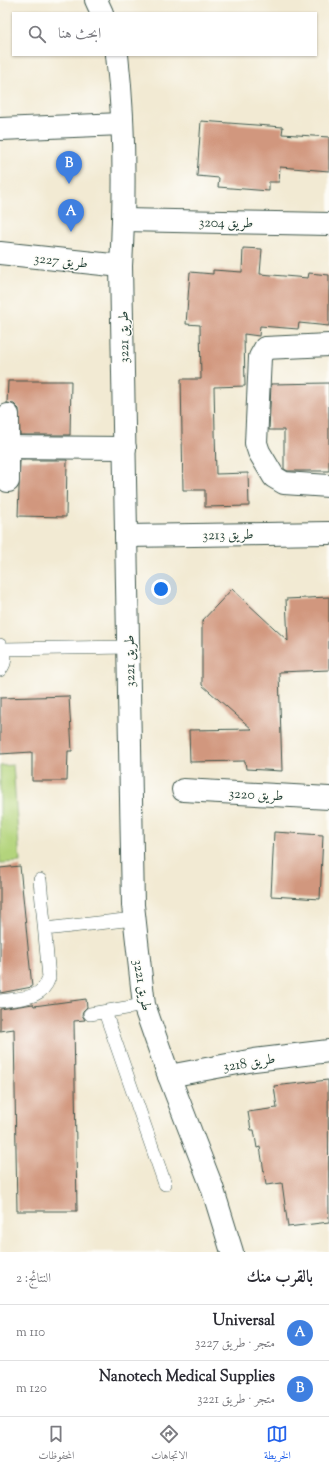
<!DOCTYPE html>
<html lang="ar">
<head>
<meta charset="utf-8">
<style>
	body { margin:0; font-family:"Sorts Mill Goudy",Amiri,serif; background:#f2f2f3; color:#2b2b33; direction:rtl }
	.you { position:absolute; left:161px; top:589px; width:14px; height:14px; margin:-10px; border:3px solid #fff; border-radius:50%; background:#1a73e8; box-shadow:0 0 0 6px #1a73e833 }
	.badge { display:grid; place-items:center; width:26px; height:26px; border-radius:50%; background:#2563eb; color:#fff; font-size:13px; font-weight:700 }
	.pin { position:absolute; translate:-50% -33px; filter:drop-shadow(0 1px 2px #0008) }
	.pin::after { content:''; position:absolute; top:21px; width:14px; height:12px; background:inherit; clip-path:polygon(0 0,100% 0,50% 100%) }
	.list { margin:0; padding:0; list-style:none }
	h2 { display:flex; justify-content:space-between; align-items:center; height:52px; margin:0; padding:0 16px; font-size:17px }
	h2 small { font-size:13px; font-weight:400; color:#7c7c81 }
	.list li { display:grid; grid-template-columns:26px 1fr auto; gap:12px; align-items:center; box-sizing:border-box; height:56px; padding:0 16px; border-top:1px solid #e1e1e2 }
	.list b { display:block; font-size:15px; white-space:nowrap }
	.list p { margin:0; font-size:13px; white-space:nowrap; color:#7c7c81 }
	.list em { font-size:13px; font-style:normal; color:#7c7c81 }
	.icon { flex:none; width:22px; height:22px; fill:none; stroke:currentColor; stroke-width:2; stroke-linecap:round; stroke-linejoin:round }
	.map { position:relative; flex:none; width:329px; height:1252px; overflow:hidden; direction:ltr }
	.search { position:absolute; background:#fff; box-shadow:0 1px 3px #0004; left:12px; right:12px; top:12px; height:44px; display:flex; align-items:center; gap:10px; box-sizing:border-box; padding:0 14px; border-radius:0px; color:#7c7c81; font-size:15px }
	.sheet { height:164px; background:#fff }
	nav { display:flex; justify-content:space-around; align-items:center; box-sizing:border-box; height:56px; border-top:1px solid #e1e1e2; background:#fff; font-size:11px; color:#7c7c81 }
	nav a { display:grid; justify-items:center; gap:2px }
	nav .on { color:#2563eb }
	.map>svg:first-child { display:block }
</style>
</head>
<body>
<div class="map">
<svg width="329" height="1252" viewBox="0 0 329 1252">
	<rect width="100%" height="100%" fill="#fdfcf7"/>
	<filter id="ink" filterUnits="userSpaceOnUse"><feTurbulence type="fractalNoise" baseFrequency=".025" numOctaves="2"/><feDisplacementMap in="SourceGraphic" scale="8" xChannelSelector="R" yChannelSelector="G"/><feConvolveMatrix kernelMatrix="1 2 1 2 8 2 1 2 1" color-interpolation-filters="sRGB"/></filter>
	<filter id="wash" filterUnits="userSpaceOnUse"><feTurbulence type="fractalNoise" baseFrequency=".012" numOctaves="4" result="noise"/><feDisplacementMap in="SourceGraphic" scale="16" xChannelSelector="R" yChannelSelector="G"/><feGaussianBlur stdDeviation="0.9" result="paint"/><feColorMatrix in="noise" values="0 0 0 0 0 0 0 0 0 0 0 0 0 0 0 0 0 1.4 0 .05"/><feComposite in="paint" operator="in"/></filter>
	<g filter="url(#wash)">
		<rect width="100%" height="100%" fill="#f2ead3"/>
		<path fill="#b3d47c" stroke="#698858" d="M13,765l7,97 -20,1v-97z"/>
		<g id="blocks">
			<g fill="#d1977e">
				<path d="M201,121l82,6 -1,7 47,3v34l-49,-4 -1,15h-10v9l-51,-4 1,-9 -22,-2z"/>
				<path d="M243,248l19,1 -2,25 48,4 1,-5 20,2v51l-30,-3 -1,6 -38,-3 -1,10 -15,-2 1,52 -31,1 2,87 32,-1 1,33 -44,1v-17h-22l-2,-111h20l-1,-54 -14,-1 4,-52 23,2v-4l29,2z"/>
				<path d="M8,381h63l-1,54h-50l-1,-26 -5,-5 -7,-1z"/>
				<path d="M329,383v88h-41l-4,-2v-39h-15l2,-46z"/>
				<path d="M20,460h47l-1,57 -48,-1z"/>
				<path d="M232,589l56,52 -2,-42 43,-2v73l-50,2 3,99 -36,-2 -1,-8 -55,1 -1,-32 63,-1 -50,-44v-64z"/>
				<path d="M69,696l3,55h-4l-1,30h-35v-29l-32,2v-56z"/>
				<path d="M274,832l49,3 -3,64 -49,-3z"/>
				<path d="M20,866l12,121 -32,6v-125z"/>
				<path d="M86,999l1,8 -4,4 -1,4 3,5 -11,1 3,190h-60l-3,-182 -14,2v-22l33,-5 1,2z"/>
				<path d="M328,1080l1,142 -41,5 -6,-44 -16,2 -6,-38 -3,1 -3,-18h-3l-3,-18 29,-4 -3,-22z"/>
			</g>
		</g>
	</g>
	<g filter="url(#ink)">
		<use href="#blocks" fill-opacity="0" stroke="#3f574c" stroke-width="1"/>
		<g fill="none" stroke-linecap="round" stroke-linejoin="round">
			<defs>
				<g id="lane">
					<path d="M0,645c5,8 7,17 0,25"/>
					<path d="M3,649l126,-2"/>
					<path d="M45,929l89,-10"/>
					<path d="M0,1001c20,-3 42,-1 49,-23l-9,-98"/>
					<path d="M105,1012l60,172"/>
					<path d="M90,1014l54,-9"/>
				</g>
				<g id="street">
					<path d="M0,129l122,-5"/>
					<path d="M124,220l205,4"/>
					<path d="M0,253l121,13"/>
					<path d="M329,345l-64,3 -5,9 -4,86 3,9 15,25 10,6 45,3"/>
					<path d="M8,415v66"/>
					<path d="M0,447l125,1"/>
					<path d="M126,536l203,-3"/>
					<path d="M183,790l146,8"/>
					<path d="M169,1076l85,-16 75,-9"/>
				</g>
				<g id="secondary">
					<path d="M96,0l6,13"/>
					<path d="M117,55c8,70 8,141 4,211l12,639 11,100 25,71 43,111 20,65"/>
				</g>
			</defs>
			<use href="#lane" stroke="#3f574c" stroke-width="14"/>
			<use href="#street" stroke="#3f574c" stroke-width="24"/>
			<use href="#secondary" stroke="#3f574c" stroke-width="24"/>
			<use href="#lane" stroke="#fff" stroke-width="13"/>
			<use href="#street" stroke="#fff" stroke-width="22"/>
			<use href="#secondary" stroke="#fff" stroke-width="22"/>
		</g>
	</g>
	<g text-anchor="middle" stroke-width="3" stroke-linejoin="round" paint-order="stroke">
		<g font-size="14" fill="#1f3d34" stroke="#fdfcf7">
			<text transform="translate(226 222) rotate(1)" y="5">طريق 3204</text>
			<text transform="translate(61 260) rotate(6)" y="5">طريق 3227</text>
			<text transform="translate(123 337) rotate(-91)" y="5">طريق 3221</text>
			<text transform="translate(228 534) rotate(-1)" y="5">طريق 3213</text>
			<text transform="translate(129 661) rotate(-91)" y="5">طريق 3221</text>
			<text transform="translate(256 794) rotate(3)" y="5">طريق 3220</text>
			<text transform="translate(143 985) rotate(80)" y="5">طريق 3221</text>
			<text transform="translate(249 1062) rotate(-9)" y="5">طريق 3218</text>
		</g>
	</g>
</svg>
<div class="you"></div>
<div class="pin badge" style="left:71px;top:232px;background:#3f7fe0">A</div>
<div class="pin badge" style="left:69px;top:184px;background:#3f7fe0">B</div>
<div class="search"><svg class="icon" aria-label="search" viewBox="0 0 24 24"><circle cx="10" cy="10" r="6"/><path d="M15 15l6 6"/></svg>ابحث هنا</div>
</div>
<section class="sheet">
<h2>بالقرب منك<small>النتائج: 2</small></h2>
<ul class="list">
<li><span class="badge" style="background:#3f7fe0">A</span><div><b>Universal</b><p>متجر · طريق 3227</p></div><em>110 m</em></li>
<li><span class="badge" style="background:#3f7fe0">B</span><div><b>Nanotech Medical Supplies</b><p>متجر · طريق 3221</p></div><em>120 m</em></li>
</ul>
</section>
<nav>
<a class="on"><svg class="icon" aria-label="map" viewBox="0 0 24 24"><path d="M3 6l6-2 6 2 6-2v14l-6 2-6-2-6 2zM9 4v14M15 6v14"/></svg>الخريطة</a>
<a><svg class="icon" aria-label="directions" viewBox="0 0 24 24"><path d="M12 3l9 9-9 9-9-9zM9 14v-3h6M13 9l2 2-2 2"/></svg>الاتجاهات</a>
<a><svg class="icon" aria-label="saved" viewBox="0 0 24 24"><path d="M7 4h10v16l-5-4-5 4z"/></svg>المحفوظات</a>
</nav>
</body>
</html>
